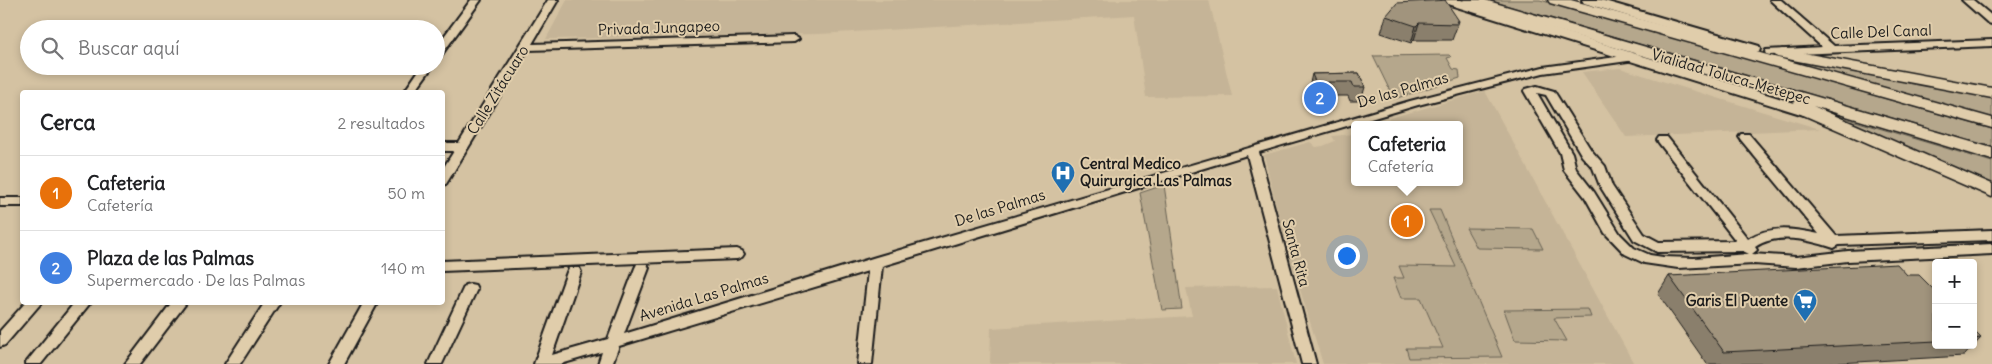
<!DOCTYPE html>
<html lang="es">
<head>
<meta charset="utf-8">
<style>
	body { margin:0; font-family:Delius,sans-serif; background:#f6f6f6; color:#202124 }
	.controls { position:absolute; right:15px; bottom:15px; display:grid; overflow:hidden; border-radius:5px; box-shadow:0 2px 8px #0003 }
	.controls button { width:45px; height:45px; display:grid; place-items:center; padding:0; border:0; border-bottom:1px solid #e0e0e0; background:#fff; color:#202124; font:25px sans-serif }
	.you { position:absolute; left:1346px; top:255px; width:18px; height:18px; margin:-12px; border:4px solid #fff; border-radius:50%; background:#1a73e8; box-shadow:0 0 0 8px #1a73e833 }
	.badge { display:grid; place-items:center; width:32px; height:32px; border-radius:50%; background:#db2777; color:#fff; font-size:16px; font-weight:700 }
	.pin { position:absolute; translate:-50% -50%; border:2px solid #fff; box-shadow:0 1px 5px #0006 }
	.popup { position:absolute; left:1351px; top:121px; width:112px; height:65px; box-sizing:border-box; display:grid; place-content:center; border-radius:5px; background:#fff; filter:drop-shadow(0 1px 4px #0005); font-size:16px; white-space:nowrap; color:#757577 }
	.popup b { font-size:19px; color:#202124 }
	.popup::after { content:''; position:absolute; left:50%; top:100%; margin-left:-10px; border:10px solid transparent; border-top-color:#fff }
	.list { margin:0; padding:0; list-style:none }
	h2 { display:flex; justify-content:space-between; align-items:center; height:65px; margin:0; padding:0 20px; font-size:21px }
	h2 small { font-size:16px; font-weight:400; color:#757577 }
	.list li { display:grid; grid-template-columns:32px 1fr auto; gap:15px; align-items:center; box-sizing:border-box; height:75px; padding:0 20px; border-top:1px solid #e0e0e0 }
	.list b { display:block; font-size:19px; white-space:nowrap }
	.list p { margin:0; font-size:16px; white-space:nowrap; color:#757577 }
	.list em { font-size:16px; font-style:normal; color:#757577 }
	.icon { flex:none; width:28px; height:28px; fill:none; stroke:currentColor; stroke-width:2; stroke-linecap:round; stroke-linejoin:round }
	.map { position:relative; flex:none; width:1992px; height:364px; overflow:hidden }
	.search { position:absolute; background:#fff; box-shadow:0 2px 8px #0003; left:20px; top:20px; width:425px; height:55px; display:flex; align-items:center; gap:12px; box-sizing:border-box; padding:0 18px; border-radius:28px; color:#757577; font-size:19px }
	.panel { position:absolute; background:#fff; box-shadow:0 2px 8px #0003; left:20px; top:90px; width:425px; height:215px; border-radius:5px }
	.map>svg:first-child { display:block }
</style>
</head>
<body>
<div class="map">
<svg width="1992" height="364" viewBox="0 0 1992 364">
	<rect width="100%" height="100%" fill="#d4c2a2"/>
	<filter id="ink" filterUnits="userSpaceOnUse"><feTurbulence type="fractalNoise" baseFrequency=".02" numOctaves="2"/><feDisplacementMap in="SourceGraphic" scale="10" xChannelSelector="R" yChannelSelector="G"/><feConvolveMatrix kernelMatrix="1 2 1 2 8 2 1 2 1" color-interpolation-filters="sRGB"/></filter>
	<g filter="url(#ink)">
		<g fill="#c5b497">
			<path d="M567,0h642l23,96 -86,1 -12,-82 -315,19 -273,5z"/>
			<path d="M1620,68l58,18 142,43 -194,8 -44,-65z"/>
			<path d="M1485,91l149,273h-311l-38,-123 -21,-86 46,-13 6,5 7,-1 12,-5 -3,-5 22,-2v48h106v-57h-83l13,-7z"/>
			<path d="M1275,286h2l19,78h-306l1,-36 201,-12 -6,-28z"/>
		</g>
		<g fill="#b5a78c" stroke="#686254">
			<path d="M1488,0h52l452,129v18z"/>
			<path d="M1449,55l2,2 -4,1 6,11 6,1 1,8 -66,21 -21,-43z"/>
			<path d="M1774,58l218,38v23z"/>
			<path d="M1805,106l187,56v25z"/>
			<path d="M1164,185l18,124 -20,1 -22,-117z"/>
			<path d="M1429,210h11l62,147 -93,1 -3,-10h37l-22,-50h-20l-8,-20h11l-5,-12 57,1z"/>
			<path d="M1466,228l67,1 10,20 -66,-1z"/>
			<path d="M1588,309l3,8 -37,1 13,23 -52,-1 -11,-30z"/>
		</g>
		<g fill="none" stroke-linecap="round" stroke-linejoin="round">
			<defs>
				<g id="minor">
					<path d="M471,0h10l-41,57 -4,1v-11z"/>
					<path d="M548,0h10l-26,44 262,-8 5,3 -5,3 -266,8 -82,134 -4,1v-15l12,-19h-12v-8h17z"/>
					<path d="M1770,0h11l53,46 158,-6v6l-222,9 -4,-1 -1,-2 1,-2 56,-3z"/>
					<path d="M1962,0h11l19,16v8l-4,-1z"/>
					<path d="M1638,54l5,3 -1,2 -99,14 -125,32 -159,47 57,212h-14l-55,-209 -365,111 -10,98h-14l10,-93 -249,75 -7,18h-14l4,-12 -41,12h-27l33,-92 2,-4h10l2,4 -29,83 56,-16 27,-71 2,-4h10l2,4 -25,66 252,-77 534,-156 133,-34z"/>
					<path d="M422,66h11l-19,26h-10z"/>
					<path d="M1537,86l17,5 37,59 14,16 7,20 32,48 15,8 77,-1 -77,-98 -2,-3 2,-3h8l81,102c21,-14 47,-10 71,-5l-78,-94 -2,-3 2,-3h8l87,102 156,-6v10l-153,5 -5,3c-25,-8 -56,-16 -79,-1l2,3 -5,4 44,3 52,-6 144,-7v10l-144,7 -52,6 -42,-3 -76,4 -34,-5 -19,-9 -20,-21 -20,-36 -21,-27 -4,-17 -36,-62 2,-2zM1537,93l9,2 36,61 11,12 7,18 34,54 23,12 86,-1 6,3 -55,4 -31,-1 -13,-2 -16,-7 -14,-14 -26,-42 -18,-23 -4,-16z"/>
					<rect x="0" y="198" width="22" height="8"/>
					<path d="M737,249l5,2 2,3 -2,3 -5,2 -295,12v-10z"/>
					<path d="M470,284l5,1 2,4 -35,75h-14l35,-75 2,-4z"/>
					<path d="M26,302h16l-37,43 -5,2v-16z"/>
					<path d="M75,302h16l-50,62h-16z"/>
					<path d="M172,302h15l-47,62h-15z"/>
					<path d="M265,302h15l-40,62h-15z"/>
					<path d="M364,302h14l-34,62h-15z"/>
				</g>
				<g id="major">
					<path d="M1442,0h19l353,109 2,3 -2,3h-10l-360,-112z"/>
					<path d="M1582,0h19l158,46 1,3 -1,3h-10l-165,-49z"/>
				</g>
				<g id="highway">
					<path d="M1463,0h22l507,148v12l-179,-54 179,78v13l-200,-87 -2,-4 6,-5 -331,-98z"/>
					<path d="M1548,0h23l421,118v10l-442,-125z"/>
					<path d="M1782,49l210,39v10l-215,-41 -3,-3 3,-3z"/>
				</g>
			</defs>
			<use href="#minor" stroke="#1c1c1c" stroke-width="4"/>
			<use href="#major" stroke="#1c1c1c" stroke-width="4"/>
			<use href="#highway" stroke="#1c1c1c" stroke-width="3"/>
			<use href="#minor" fill="#e0cdab" fill-rule="evenodd"/>
			<use href="#major" fill="#e0cdab" fill-rule="evenodd"/>
			<use href="#highway" fill="#e0cdab" fill-rule="evenodd"/>
		</g>
		<g fill="#8a7f6c" stroke="#1c1c1c">
			<path d="M1386,16l73,5 -7,19h-38l-3,3 -30,-10z"/>
			<path d="M1359,73l6,14 -4,14h-11l-2,-5h-14l1,1 -4,14h-6l-5,3 -11,-27 3,-13z"/>
			<path d="M1669,276l267,16v53h37v-15l8,8 -17,18 -143,8h-114l-49,-70z"/>
		</g>
		<g fill="#716858" stroke="#1c1c1c">
			<path d="M1419,23l-5,17 -3,3 5,-17z"/>
			<path d="M1329,97l-4,14 -5,3 3,-13z"/>
		</g>
		<g fill="#a1947d" stroke="#1c1c1c">
			<path d="M1445,0l14,21h-3l2,3 -39,-1 -3,3 -30,-10 11,-13z"/>
			<path d="M1359,73l6,14h-11l-2,-5h-24l7,15h-6l-6,4 -11,-27z"/>
			<path d="M1897,264l10,11h12l17,17v49l-212,11 -55,-76z"/>
			<path d="M1973,330l8,8 -8,1z"/>
		</g>
	</g>
	<defs>
		<symbol id="hospital-pin" viewBox="-11 -11 22 30"><path d="M0 17L-7.5 6A9.5 9.5 0 1 1 7.5 6Z" fill="#1f6fb2" stroke="#e0cdab"/><path d="M-5-5h3v3.5h4V-5h3V5h-3V1.5h-4V5h-3Z" fill="#fff"/></symbol>
		<symbol id="supermarket-pin" viewBox="-11 -11 22 30"><path d="M0 17L-7.5 6A9.5 9.5 0 1 1 7.5 6Z" fill="#1f6fb2" stroke="#e0cdab"/><path d="M-6-5.5h2.5l.6 2H6L4.5 2H-2.5L-4.4-4H-6ZM-1.5 3.2a1.3 1.3 0 1 0 .1 0ZM3 3.2a1.3 1.3 0 1 0 .1 0Z" fill="#fff"/></symbol>
	</defs>
	<g fill-rule="evenodd">
		<use href="#hospital-pin" x="1049" y="159" width="28" height="38"/>
		<use href="#supermarket-pin" x="1791" y="287" width="28" height="38"/>
	</g>
	<g text-anchor="middle" stroke-width="4" stroke-linejoin="round" paint-order="stroke">
		<g font-size="15" fill="#1c1c1c" stroke="#e0cdab">
			<text transform="translate(659 28) rotate(-2)" y="5">Privada Jungapeo</text>
			<text transform="translate(1881 32) rotate(-2)" y="5">Calle Del Canal</text>
			<text transform="translate(1731 77) rotate(16)" y="5">Vialidad Toluca-Metepec</text>
			<text transform="translate(498 90) rotate(-58)" y="5">Calle Zitácuaro</text>
			<text transform="translate(1403 90) rotate(-16)" y="5">De las Palmas</text>
			<text transform="translate(1000 208) rotate(-17)" y="5">De las Palmas</text>
			<text transform="translate(1296 253) rotate(75)" y="5">Santa Rita</text>
			<text transform="translate(704 297) rotate(-17)" y="5">Avenida Las Palmas</text>
		</g>
		<g font-size="15" font-weight="bold" fill="#1c1c1c" stroke="#e0cdab" text-anchor="start">
			<text x="1080" y="169">Central Medico<tspan x="1080" dy="17">Quirurgica Las Palmas</tspan></text>
			<text x="1788" y="306" text-anchor="end">Garis El Puente</text>
		</g>
	</g>
</svg>
<div class="controls">
<button>+</button>
<button>−</button>
</div>
<div class="you"></div>
<div class="pin badge" style="left:1407px;top:221px;background:#e8710a">1</div>
<div class="popup"><b>Cafeteria</b>Cafetería</div>
<div class="pin badge" style="left:1320px;top:98px;background:#3f7fe0">2</div>
<div class="search"><svg class="icon" aria-label="search" viewBox="0 0 24 24"><circle cx="10" cy="10" r="6"/><path d="M15 15l6 6"/></svg>Buscar aquí</div>
<section class="panel">
<h2>Cerca<small>2 resultados</small></h2>
<ul class="list">
<li><span class="badge" style="background:#e8710a">1</span><div><b>Cafeteria</b><p>Cafetería</p></div><em>50 m</em></li>
<li><span class="badge" style="background:#3f7fe0">2</span><div><b>Plaza de las Palmas</b><p>Supermercado · De las Palmas</p></div><em>140 m</em></li>
</ul>
</section>
</div>
</body>
</html>
